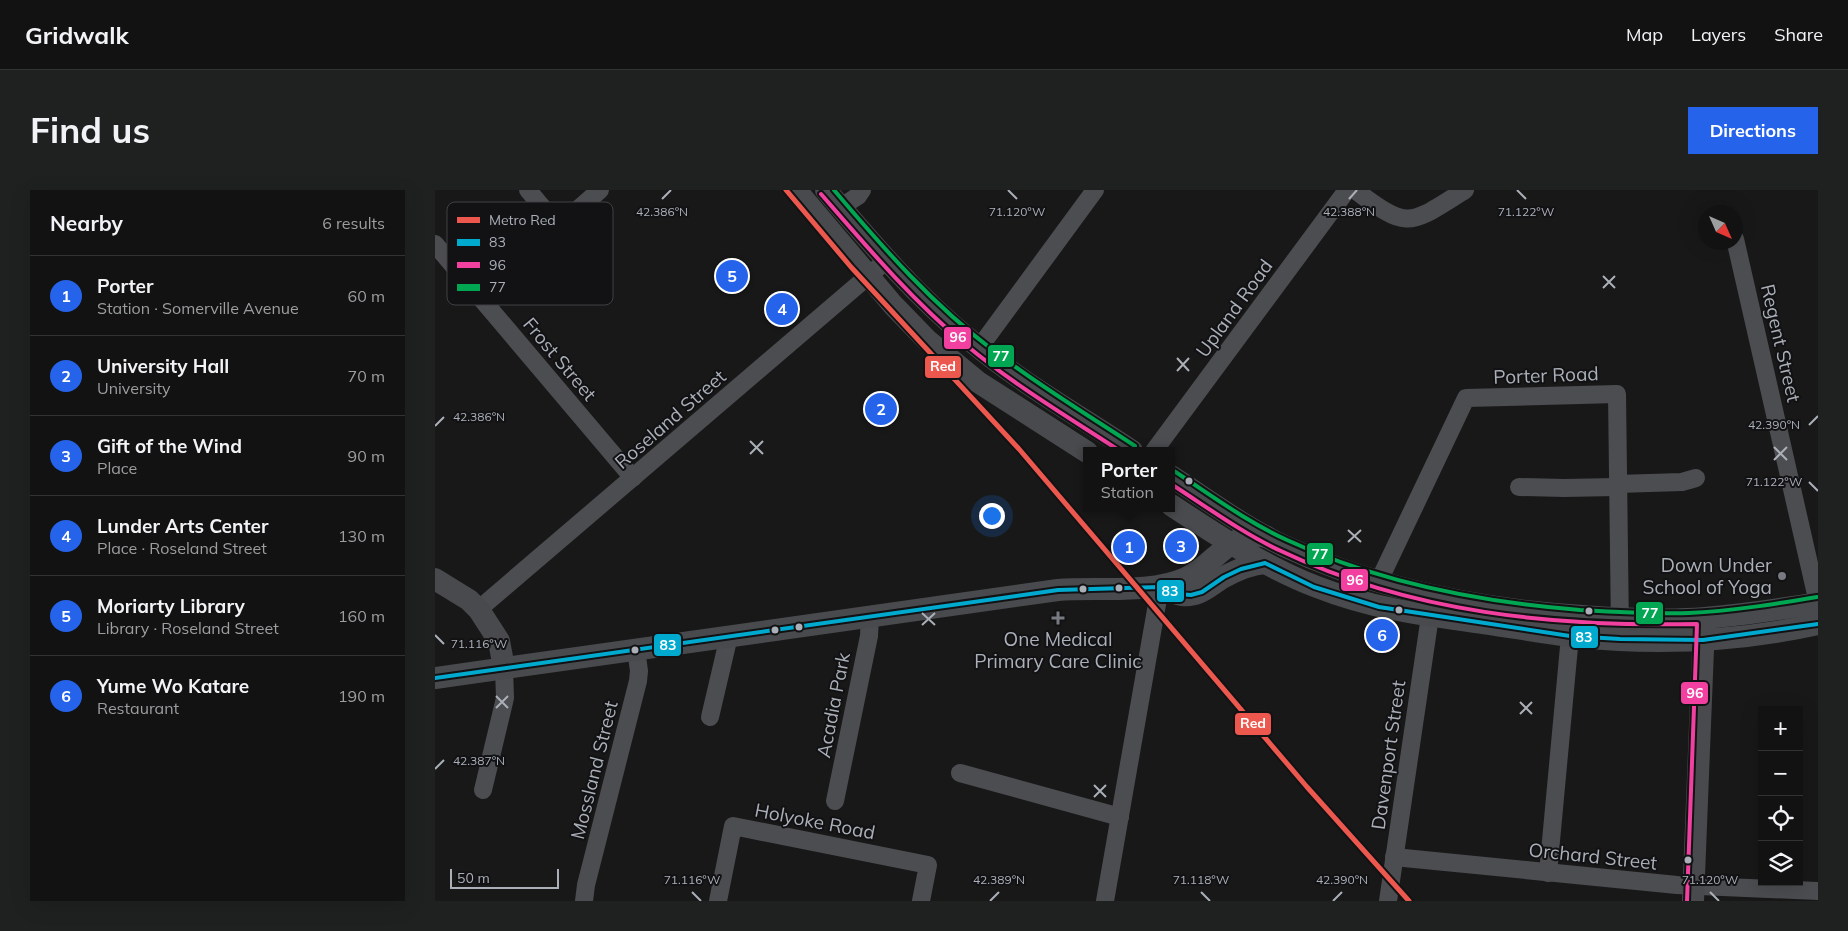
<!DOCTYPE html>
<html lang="en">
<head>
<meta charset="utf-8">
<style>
	body { margin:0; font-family:Mulish,sans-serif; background:#1f2020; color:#f1f3f6 }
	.controls { position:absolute; right:15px; bottom:15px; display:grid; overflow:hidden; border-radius:0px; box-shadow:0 5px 20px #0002 }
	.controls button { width:45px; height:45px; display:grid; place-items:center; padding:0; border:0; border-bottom:1px solid #313232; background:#121212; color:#f1f3f6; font:25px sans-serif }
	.compass { position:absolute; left:1263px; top:15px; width:45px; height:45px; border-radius:50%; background:#121212; box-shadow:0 5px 20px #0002; rotate:135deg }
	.scale { position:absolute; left:15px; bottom:12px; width:109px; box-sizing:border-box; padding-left:5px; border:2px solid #aaafb8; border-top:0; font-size:14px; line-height:18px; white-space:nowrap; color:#aaafb8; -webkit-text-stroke:4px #121214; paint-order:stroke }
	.you { position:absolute; left:556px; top:325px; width:18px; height:18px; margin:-12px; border:4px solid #fff; border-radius:50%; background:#1a73e8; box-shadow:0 0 0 8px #1a73e833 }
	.badge { display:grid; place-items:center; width:32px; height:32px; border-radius:50%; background:#2563eb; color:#fff; font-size:16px; font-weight:700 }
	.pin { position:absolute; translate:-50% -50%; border:2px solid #fff; box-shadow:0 1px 5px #0006 }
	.popup { position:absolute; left:648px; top:257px; width:92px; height:65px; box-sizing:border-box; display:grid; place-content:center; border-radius:0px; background:#121212; filter:drop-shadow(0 1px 4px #0005); font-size:16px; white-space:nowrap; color:#9c9e9f }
	.popup b { font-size:19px; color:#f1f3f6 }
	.popup::after { content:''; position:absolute; left:50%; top:100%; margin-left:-10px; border:10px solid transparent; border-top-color:#121212 }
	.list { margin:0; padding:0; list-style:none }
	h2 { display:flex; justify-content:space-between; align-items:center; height:65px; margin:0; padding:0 20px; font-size:21px }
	h2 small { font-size:16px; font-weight:400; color:#9c9e9f }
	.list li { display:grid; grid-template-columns:32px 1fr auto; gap:15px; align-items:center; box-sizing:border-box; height:80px; padding:0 20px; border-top:1px solid #313232 }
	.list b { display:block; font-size:19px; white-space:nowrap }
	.list p { margin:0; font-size:16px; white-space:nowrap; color:#9c9e9f }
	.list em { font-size:16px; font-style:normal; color:#9c9e9f }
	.icon { flex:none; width:28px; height:28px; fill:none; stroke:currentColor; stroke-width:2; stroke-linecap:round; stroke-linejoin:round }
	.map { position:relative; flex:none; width:1383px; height:711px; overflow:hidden; border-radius:0px }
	header { display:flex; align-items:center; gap:30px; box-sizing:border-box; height:70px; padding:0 25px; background:#121212; border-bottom:1px solid #313232 }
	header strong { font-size:24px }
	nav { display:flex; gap:28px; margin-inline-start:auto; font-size:18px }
	.intro { display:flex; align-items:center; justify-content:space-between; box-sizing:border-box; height:120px; padding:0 30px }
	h1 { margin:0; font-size:35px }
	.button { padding:12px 22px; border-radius:0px; background:#2563eb; color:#fff; font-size:18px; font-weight:700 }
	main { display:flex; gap:30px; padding:0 30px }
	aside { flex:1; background:#121212; border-radius:0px; box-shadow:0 5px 20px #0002 }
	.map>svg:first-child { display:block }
</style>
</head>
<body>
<header>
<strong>Gridwalk</strong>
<nav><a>Map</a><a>Layers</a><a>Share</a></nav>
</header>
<div class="intro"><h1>Find us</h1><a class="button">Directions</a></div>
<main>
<aside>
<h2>Nearby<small>6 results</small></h2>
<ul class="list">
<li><span class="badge">1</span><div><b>Porter</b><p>Station · Somerville Avenue</p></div><em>60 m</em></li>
<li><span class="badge">2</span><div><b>University Hall</b><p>University</p></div><em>70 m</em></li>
<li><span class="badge">3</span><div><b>Gift of the Wind</b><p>Place</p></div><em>90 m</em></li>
<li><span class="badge">4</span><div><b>Lunder Arts Center</b><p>Place · Roseland Street</p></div><em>130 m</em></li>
<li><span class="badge">5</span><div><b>Moriarty Library</b><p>Library · Roseland Street</p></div><em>160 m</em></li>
<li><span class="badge">6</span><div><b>Yume Wo Katare</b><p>Restaurant</p></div><em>190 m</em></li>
</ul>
</aside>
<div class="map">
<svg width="1383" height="711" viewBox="0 0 1383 711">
	<rect width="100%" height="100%" fill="#181818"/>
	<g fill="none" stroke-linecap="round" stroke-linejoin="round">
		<g stroke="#4c4d51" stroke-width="18">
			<path d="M93,0c10,11 23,34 39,29l33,-29"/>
			<path d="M920,0c54,41 54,35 110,0"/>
			<path d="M406,17l17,-11 4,-6"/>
			<path d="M1300,49l83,364"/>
			<path d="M0,54l198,234"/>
			<path d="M544,158l116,-158"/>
			<path d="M719,261l193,-261"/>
			<path d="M1182,294l65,-2 14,-4"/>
			<path d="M1084,297l45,1 53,-1"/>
			<path d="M943,393l88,-185 151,-4 3,237"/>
			<path d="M44,419l408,-349"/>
			<path d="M275,527l19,-81"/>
			<path d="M525,583l160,44"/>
			<path d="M48,600l22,-92 -1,-30"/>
			<path d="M400,611l34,-165 1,-20"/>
			<path d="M959,667l283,28 141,6"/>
			<path d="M1113,683l22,-237"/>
			<path d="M149,711l2,-16 52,-204 1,-10 -3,-22"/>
			<path d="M283,711l15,-75 195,39 -7,36"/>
			<path d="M670,711l55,-314"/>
			<path d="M953,711l42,-285"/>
		</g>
		<g stroke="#494a4d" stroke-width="22">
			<path d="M361,0l97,115 34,35 51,42 109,70"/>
			<path d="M391,0c45,53 91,107 145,151 50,42 107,74 161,110"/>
			<path d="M736,286c37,24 73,51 113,70 98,46 204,65 312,71 36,2 73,4 109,1 38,-3 76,-9 113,-15"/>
			<path d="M736,315c47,31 94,62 146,82 56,22 106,28 166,36 28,4 57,9 86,13 83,9 168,6 249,-12"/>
			<path d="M0,389l34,21 10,10 20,31 5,27"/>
			<path d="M725,397c7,3 14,7 22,8 18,2 28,-10 42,-18 13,-7 26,-13 41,-14"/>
			<path d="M0,488l623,-88c38,-3 94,4 128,-12 29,-13 45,-50 81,-41"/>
			<path d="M1258,711l11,-277"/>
		</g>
		<defs>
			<path id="bus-1" d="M0,488l623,-88 102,-3 17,7 14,1 11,-3 22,-15 17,-8 24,-6 49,24 65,20 191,29 50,3 83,1 115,-16"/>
			<g id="bus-2">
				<path d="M386,4c46,53 91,106 145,151 48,40 102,72 154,106"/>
				<path d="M736,294c36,23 71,49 110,67 130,62 274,76 416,73l-10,277"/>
			</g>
			<g id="bus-3">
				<path d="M399,0c49,58 99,115 160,161 45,35 94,64 141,95"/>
				<path d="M739,281c37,24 73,51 113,69 92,43 192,62 293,70 36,2 73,4 109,3 43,-2 86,-9 128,-16"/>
			</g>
		</defs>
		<use href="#bus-1" stroke="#121214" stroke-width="8"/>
		<use href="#bus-2" stroke="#121214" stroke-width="8"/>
		<use href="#bus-3" stroke="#121214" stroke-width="8"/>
		<use href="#bus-1" stroke="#00a9ce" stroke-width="4"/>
		<use href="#bus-2" stroke="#f240a1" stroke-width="4"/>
		<use href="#bus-3" stroke="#00a651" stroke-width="4"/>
		<defs>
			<path id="metro-1" d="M351,0l65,77 168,182 288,338 102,114"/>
		</defs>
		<use href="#metro-1" stroke="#121214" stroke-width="9"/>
		<use href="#metro-1" stroke="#ec584e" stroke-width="5"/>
	</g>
	<path fill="none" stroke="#aaafb8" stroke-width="2" d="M573,0l9,9M1082,0l9,9M227,9l9,-9M914,9l8,-9M1168,86l12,12M1168,98l12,-12M742,168l12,13M742,181l12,-13M1374,235l9,-9M0,236l9,-9M315,251l13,13M1339,257l13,13M315,264l13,-13M1339,270l13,-13M1374,292l9,9M913,340l13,12M913,352l13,-12M487,423l13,12M487,435l13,-12M0,445l9,9M61,506l12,12M1085,512l12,12M61,518l12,-12M1085,524l12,-12M0,579l9,-9M659,595l12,12M659,607l12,-12M257,702l9,9M766,702l9,9M1275,702l9,9M555,711l9,-9M898,711l9,-9"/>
	<g fill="#aaafb8" stroke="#121214" stroke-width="2">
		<circle cx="754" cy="291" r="4.5"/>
		<circle cx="684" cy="398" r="4.5"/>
		<circle cx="648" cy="399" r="4.5"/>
		<circle cx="964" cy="420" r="4.5"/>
		<circle cx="1154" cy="421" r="4.5"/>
		<circle cx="364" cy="437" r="4.5"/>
		<circle cx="340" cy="440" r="4.5"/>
		<circle cx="200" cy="460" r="4.5"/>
		<circle cx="1253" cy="670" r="4.5"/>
	</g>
	<g fill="#777a80" stroke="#121214" stroke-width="2">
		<circle cx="1347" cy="386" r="5"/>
		<path d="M620.5 420.5h5v5h5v5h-5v5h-5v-5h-5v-5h5z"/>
	</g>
	<g text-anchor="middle" stroke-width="4" stroke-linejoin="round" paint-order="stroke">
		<g font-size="19" fill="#aaafb8" stroke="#121214">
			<text transform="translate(799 118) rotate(-54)" y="7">Upland Road</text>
			<text transform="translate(1346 153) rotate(77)" y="7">Regent Street</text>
			<text transform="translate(125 169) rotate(50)" y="7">Frost Street</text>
			<text transform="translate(1111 185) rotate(-2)" y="7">Porter Road</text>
			<text transform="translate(235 229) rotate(-41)" y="7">Roseland Street</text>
			<text transform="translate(398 515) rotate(-79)" y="7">Acadia Park</text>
			<text transform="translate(953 565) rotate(-82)" y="7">Davenport Street</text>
			<text transform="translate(159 580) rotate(-76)" y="7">Mossland Street</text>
			<text transform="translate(380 631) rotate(11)" y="7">Holyoke Road</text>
			<text transform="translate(1158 666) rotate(6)" y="7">Orchard Street</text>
		</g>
		<g font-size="19" fill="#aaafb8" stroke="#121214" text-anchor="end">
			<text x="1337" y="382">Down Under<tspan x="1337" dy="22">School of Yoga</tspan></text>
			<text x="623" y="456" text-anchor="middle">One Medical<tspan x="623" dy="22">Primary Care Clinic</tspan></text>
		</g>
	</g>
	<rect x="12" y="12" width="166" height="103" rx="8" fill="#121214" stroke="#404145" stroke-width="1"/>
	<rect x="22" y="27" width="23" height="6" fill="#ec584e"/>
	<rect x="22" y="49" width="23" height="7" fill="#00a9ce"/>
	<rect x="22" y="72" width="23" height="6" fill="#f240a1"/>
	<rect x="22" y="94" width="23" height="7" fill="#00a651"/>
	<g font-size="14" fill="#aaafb8">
		<text x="54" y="35">Metro Red</text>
		<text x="54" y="57">83</text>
		<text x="54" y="80">96</text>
		<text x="54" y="102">77</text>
	</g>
	<g font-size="12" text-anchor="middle" fill="#aaafb8" stroke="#121214" stroke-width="4" stroke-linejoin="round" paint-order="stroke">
		<text x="227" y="26">42.386°N</text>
		<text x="582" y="26">71.120°W</text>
		<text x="914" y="26">42.388°N</text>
		<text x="1091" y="26">71.122°W</text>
		<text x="44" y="231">42.386°N</text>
		<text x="1339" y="239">42.390°N</text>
		<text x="1339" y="296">71.122°W</text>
		<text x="44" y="458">71.116°W</text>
		<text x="44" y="575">42.387°N</text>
		<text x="564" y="694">42.389°N</text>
		<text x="907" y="694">42.390°N</text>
		<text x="257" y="694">71.116°W</text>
		<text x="766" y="694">71.118°W</text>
		<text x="1275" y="694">71.120°W</text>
	</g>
	<g stroke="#121214" stroke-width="2">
		<rect x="508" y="136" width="29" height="24" rx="5" fill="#f240a1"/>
		<rect x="552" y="154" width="28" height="24" rx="5" fill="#00a651"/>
		<rect x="489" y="165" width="38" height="24" rx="5" fill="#ec584e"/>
		<rect x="871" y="352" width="28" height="24" rx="5" fill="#00a651"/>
		<rect x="905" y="378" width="29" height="24" rx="5" fill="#f240a1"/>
		<rect x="721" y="389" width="29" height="24" rx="5" fill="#00a9ce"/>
		<rect x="1200" y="411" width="29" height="24" rx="5" fill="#00a651"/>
		<rect x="1135" y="435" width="29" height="24" rx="5" fill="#00a9ce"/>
		<rect x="218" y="443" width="29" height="24" rx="5" fill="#00a9ce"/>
		<rect x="1245" y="491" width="29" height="24" rx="5" fill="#f240a1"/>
		<rect x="799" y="522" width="38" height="24" rx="5" fill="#ec584e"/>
	</g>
	<g font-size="14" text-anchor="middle" font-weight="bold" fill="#fff">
		<text x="523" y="152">96</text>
		<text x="566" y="171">77</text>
		<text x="508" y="181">Red</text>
		<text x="885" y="369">77</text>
		<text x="920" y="395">96</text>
		<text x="735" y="406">83</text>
		<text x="1215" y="428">77</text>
		<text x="1149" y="452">83</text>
		<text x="233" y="460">83</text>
		<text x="1260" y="508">96</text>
		<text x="818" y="538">Red</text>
	</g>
</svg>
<div class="controls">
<button>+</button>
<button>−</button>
<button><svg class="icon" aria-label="locate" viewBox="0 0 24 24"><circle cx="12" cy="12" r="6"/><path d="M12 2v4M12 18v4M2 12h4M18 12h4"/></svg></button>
<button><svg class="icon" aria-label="layers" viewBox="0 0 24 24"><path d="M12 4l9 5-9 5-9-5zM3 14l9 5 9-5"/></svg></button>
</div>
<svg class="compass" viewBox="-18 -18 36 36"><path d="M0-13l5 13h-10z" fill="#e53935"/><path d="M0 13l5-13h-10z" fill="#9c9e9f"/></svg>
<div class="scale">50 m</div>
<div class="you"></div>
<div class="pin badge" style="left:694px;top:357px">1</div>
<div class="popup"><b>Porter</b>Station</div>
<div class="pin badge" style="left:446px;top:219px">2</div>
<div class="pin badge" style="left:746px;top:356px">3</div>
<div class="pin badge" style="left:347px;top:119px">4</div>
<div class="pin badge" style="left:297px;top:86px">5</div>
<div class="pin badge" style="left:947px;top:445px">6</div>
</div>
</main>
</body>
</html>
